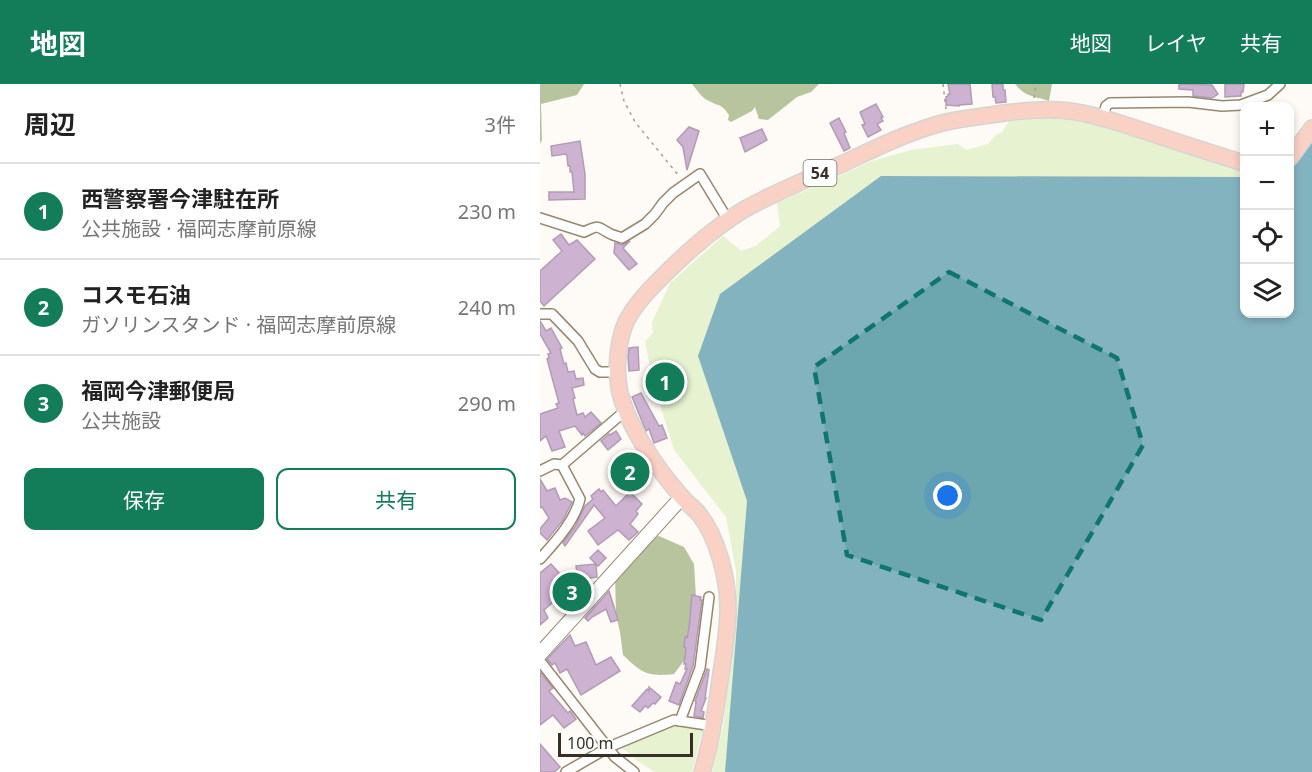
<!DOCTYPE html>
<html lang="ja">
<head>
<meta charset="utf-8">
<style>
	body { margin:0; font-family:"Noto Sans","Noto Sans JP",sans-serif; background:#f6f6f6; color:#222 }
	.controls { position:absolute; right:18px; top:18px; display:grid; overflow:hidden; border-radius:12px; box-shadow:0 3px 9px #0003 }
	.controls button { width:54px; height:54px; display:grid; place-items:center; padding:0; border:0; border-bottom:2px solid #e0e0e0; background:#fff; color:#222; font:30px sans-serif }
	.scale { position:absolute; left:18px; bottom:15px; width:135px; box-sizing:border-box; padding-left:6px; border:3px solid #362f25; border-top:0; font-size:16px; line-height:21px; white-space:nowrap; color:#362f25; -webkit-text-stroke:4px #fff; paint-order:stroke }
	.you { position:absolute; left:408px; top:412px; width:21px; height:21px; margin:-15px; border:4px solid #fff; border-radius:50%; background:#1a73e8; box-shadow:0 0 0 9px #1a73e833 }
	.badge { display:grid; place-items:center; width:39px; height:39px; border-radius:50%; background:#127d58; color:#fff; font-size:20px; font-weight:700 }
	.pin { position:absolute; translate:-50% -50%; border:3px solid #fff; box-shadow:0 2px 6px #0006 }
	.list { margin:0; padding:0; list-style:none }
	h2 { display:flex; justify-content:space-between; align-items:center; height:78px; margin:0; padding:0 24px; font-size:26px }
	h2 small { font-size:20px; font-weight:400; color:#767676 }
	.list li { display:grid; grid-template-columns:39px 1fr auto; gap:18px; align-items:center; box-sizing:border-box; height:96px; padding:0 24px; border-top:2px solid #e0e0e0 }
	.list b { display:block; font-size:22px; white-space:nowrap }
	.list p { margin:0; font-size:20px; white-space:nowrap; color:#767676 }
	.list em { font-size:20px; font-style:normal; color:#767676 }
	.actions { display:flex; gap:12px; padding:18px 24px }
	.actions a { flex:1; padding:14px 0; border:2px solid #127d58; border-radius:12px; text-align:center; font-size:21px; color:#127d58 }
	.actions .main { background:#127d58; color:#fff }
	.icon { flex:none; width:33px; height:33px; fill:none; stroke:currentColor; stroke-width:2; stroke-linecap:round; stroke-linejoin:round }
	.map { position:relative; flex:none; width:772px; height:688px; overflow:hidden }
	header { display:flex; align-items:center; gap:36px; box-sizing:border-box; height:84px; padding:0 30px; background:#127d58; color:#fff }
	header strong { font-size:28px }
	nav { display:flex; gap:33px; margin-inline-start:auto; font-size:21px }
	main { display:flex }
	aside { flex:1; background:#fff }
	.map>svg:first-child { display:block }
</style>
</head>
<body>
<header>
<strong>地図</strong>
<nav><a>地図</a><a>レイヤ</a><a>共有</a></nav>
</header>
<main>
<aside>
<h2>周辺<small>3件</small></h2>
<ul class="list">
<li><span class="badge">1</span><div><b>西警察署今津駐在所</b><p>公共施設 · 福岡志摩前原線</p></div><em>230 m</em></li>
<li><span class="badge">2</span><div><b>コスモ石油</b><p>ガソリンスタンド · 福岡志摩前原線</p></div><em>240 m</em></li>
<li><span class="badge">3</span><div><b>福岡今津郵便局</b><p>公共施設</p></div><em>290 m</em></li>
</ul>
<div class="actions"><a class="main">保存</a><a>共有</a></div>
</aside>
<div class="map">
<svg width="772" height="688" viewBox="0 0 772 688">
	<rect width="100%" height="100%" fill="#fefaf5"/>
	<g fill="#e7f2d1">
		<path d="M517,34c65,7 126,32 187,53v63l-407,538h-125l11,-46 13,-110v-46l-10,-53 -52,-67 -21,-68 -8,-41 8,-8 -1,-11 18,-39 53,-47 18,15 15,-5 24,-20 -3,-23 95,-42 39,-11 47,-6 8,6 22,-6 8,-9 6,-3 7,-11z"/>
		<path d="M135,640l28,5 -11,43h-37l-16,-10 -20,-17z"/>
	</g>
	<g fill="#b8c49e">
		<path d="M0,0h44l-7,11 -36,9 1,36 -2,4z"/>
		<path d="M152,0h127l-8,8 -14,5 -29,23 -9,-1 -4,-12 -3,4 -21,11 -3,-2 1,-5c-8,-12 -9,-8 -20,-14 -7,-3 -12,-11 -17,-17z"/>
		<path d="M475,0h37l-3,17c-16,-6 -22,-3 -34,-17z"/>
		<path d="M119,452l25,11 10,17 2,33 -10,61 -12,16c-27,3 -32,-1 -51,-19l-3,-23 -4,-17 -1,-41 33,-35z"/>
	</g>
	<path fill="#84b3c0" d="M772,55v633h-587l22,-271 -49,-145 22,-62 161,-118 363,1v137h46v-146z"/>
	<g fill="#ceb2d1" stroke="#b19cb3" stroke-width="1.5">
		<path d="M408,0h22l2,20 -13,1v1l-13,-1v-8l2,-1v-2h2z"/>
		<path d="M452,0h11v6h2l1,12 -10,1 -1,-6h-2z"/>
		<path d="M639,0l33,1 6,9 -6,4 -19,-2v-6l-14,-1z"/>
		<path d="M685,0h19l-1,8h-2v4l-16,1z"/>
		<path d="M336,20l7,13 -2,1 2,3 -6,3 4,6 -13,7 -6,-12 3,-1 -5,-12z"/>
		<path d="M299,34l7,14 -2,1 6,15 -6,3 -14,-28z"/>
		<path d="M149,43l10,4 -12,39 -4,-23 -6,-7z"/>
		<path d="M222,45l5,11 -22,12 -5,-14z"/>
		<path d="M40,57l5,33v25l-36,1v-8h25l-2,-20h-2v-6h-2l-1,-10 -1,-2 -14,2 -1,-10z"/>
		<path d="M21,150l8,11 8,-5 18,19 -51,47 -4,-5v-30l22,-20 -9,-11z"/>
		<path d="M90,157l-7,7 14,16 -8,6 -15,-17 1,-10 8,2z"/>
		<path d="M0,237l6,10 5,-3 11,20 -2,1 4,15 2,-1 2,9 6,-1 2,8 7,-1 1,7 -12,3 3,10 -2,1 4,16 6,-2 2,4 6,-5 10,11 -16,13 -2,-3 -1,2 -7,-9 -16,5 6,16 -13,4 -6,-15 -6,5v-27l18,-6 -2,-4 3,-1 -12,-44 2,-1 -1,-4 3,-1 -11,-19z"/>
		<path d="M98,263l1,23 -10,1 -1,-14 1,-9z"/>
		<path d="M101,309l18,33 3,-1 5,13 -13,5 -5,-14 -3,2 -14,-34z"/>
		<path d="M76,347l5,8 -13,11 -7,-9 8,-7 1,1z"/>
		<path d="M98,385l7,9 -19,14 -12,-14 7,-5 4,5z"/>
		<path d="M0,395l7,12 8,-3 5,12 5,-2 7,4 -9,18 -16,20 -7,-7v-4l9,-11 -7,-11 -2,1z"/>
		<path d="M59,405l2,3 2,-2 13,16 14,-14 12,12 -6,7 2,3 -8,10 8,8 -9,8 -11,-10 -20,15 -10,-14 17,-13 -11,-13 -29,41 -2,-3 12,-16 10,-21 8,-7 -2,-3z"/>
		<path d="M58,466l8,8 -8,8 -2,-1 1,12 -19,3 -2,-14 20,-2 -6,-6z"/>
		<path d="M11,480l18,20 5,-4 9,10 -16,12h-2l-5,-6 -16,14 4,8 -8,7v-52z"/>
		<path d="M69,507l9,29 -7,2 -5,-13 -14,8 -4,4 -3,-3z"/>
		<path d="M152,511l9,2 -1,3h2l-9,66 -14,39 -10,-4 7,-19 4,2 7,-15h-2l1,-5h-2l2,-16 -2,-1 1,-10 2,1 2,-10z"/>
		<path d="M30,551l5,11 11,-4 10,23 15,-8 9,14 -39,24 -14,-26 -7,4 -5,-10 -3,2 -5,-6z"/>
		<path d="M167,585l2,1 -4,28h1l-5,13 3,1 -1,6 -9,-2 2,-14 -1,-1z"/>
		<path d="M0,588l13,16 -4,3 19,22 2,-2 6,8 -12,9 -11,-13 -13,10z"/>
		<path d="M109,603l12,10 -6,7 -2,-1 -5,5 -3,-2 -5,6 -8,-6 15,-17 2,2z"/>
		<path d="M0,660l20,23 -6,5h-14z"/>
	</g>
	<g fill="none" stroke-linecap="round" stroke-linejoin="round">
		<defs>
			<g id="street">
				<path d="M563,33l3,-11 4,-3 78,-1 34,4 19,-1 27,-10 12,-11"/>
				<path d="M0,134l44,14c13,-6 12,-7 23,0 4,3 10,4 15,6l23,-14 10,-10 8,-11 10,-10 27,-19 28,46"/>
				<path d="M0,230h12l26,27 17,28 5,3h17"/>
				<path d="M0,387l14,-7 8,1 63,-54"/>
				<path d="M0,475c16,-18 34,-37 40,-60l-18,-34"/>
				<path d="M0,577l75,96 19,15"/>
				<path d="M140,637l20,-53 9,-71"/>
				<path d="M26,688l43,-25 65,-27 39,6"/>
			</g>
			<path id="secondary" d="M0,570l142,-157"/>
			<g id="primary">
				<path d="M750,74l22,-30"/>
				<path d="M162,688c10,-32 14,-65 19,-99 3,-20 7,-43 7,-64 0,-30 -10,-71 -29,-95 -5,-6 -12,-11 -17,-17 -25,-28 -61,-79 -64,-117 -2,-17 1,-43 8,-58 9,-18 23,-32 37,-46 25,-25 52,-49 82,-67 31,-17 64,-31 97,-45 34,-16 68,-33 104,-42 19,-4 39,-6 58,-9 18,-2 36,-4 53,-3 26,1 50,9 75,17 37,12 75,25 112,36"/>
			</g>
		</defs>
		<use href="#street" stroke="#97876e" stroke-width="12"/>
		<use href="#secondary" stroke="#97876e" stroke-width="16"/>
		<use href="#primary" stroke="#d7d5d3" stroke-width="18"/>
		<g stroke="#a49e97" stroke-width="1.5" stroke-dasharray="3 4.5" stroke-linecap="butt">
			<path d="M80,0l4,17 11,21 44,54"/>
			<path d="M403,0l3,25"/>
			<path d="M494,14l2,-14"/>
		</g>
		<use href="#street" stroke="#fff" stroke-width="9"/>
		<use href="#secondary" stroke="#fff" stroke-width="14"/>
		<use href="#primary" stroke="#f9d1c5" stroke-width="15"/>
	</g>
	<path fill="#0f766e" fill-opacity="0.2" stroke="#0f766e" stroke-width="4.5" stroke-dasharray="12 8" stroke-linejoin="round" d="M409,188l168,86 26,87 -102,175 -194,-65 -33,-188z"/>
	<g text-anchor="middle" stroke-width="5" stroke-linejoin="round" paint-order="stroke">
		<rect fill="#fff" stroke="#726d66" stroke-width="1.5" x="263.5" y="76" width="33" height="26" rx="4.5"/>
		<g font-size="16" font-weight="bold" fill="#362f25">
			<text x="280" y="95">54</text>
		</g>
	</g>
</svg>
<div class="controls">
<button>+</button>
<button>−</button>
<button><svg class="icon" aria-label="locate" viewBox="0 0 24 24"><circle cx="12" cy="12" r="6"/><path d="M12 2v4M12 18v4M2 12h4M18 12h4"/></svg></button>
<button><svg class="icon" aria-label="layers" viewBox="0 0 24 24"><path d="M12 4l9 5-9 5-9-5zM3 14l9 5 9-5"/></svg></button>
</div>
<div class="scale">100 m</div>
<div class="you"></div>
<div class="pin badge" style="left:125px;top:298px">1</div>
<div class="pin badge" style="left:90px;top:388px">2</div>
<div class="pin badge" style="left:32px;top:508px">3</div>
</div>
</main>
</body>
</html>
